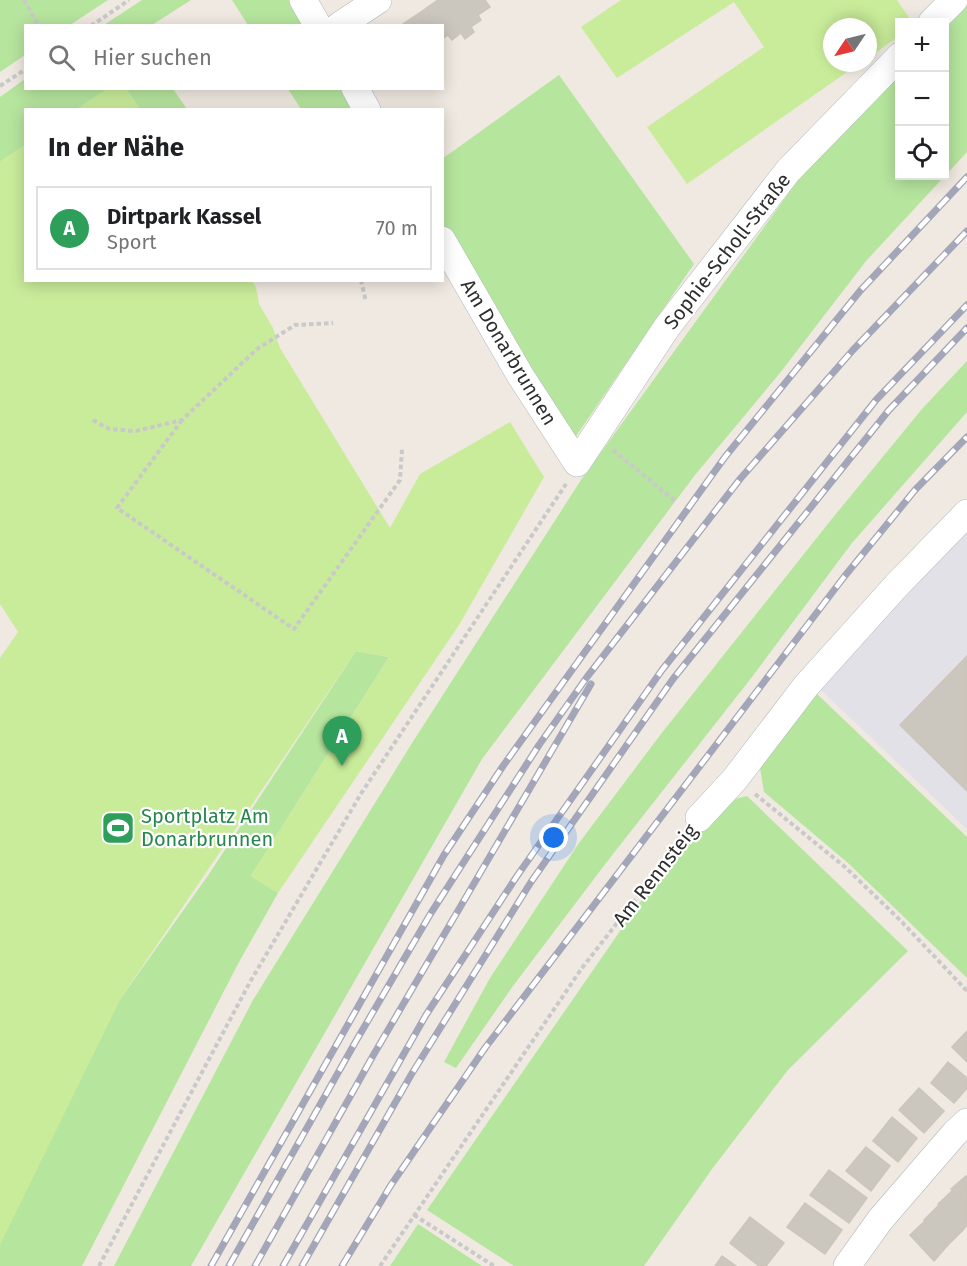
<!DOCTYPE html>
<html lang="de">
<head>
<meta charset="utf-8">
<style>
	body { margin:0; font-family:"Fira Sans",sans-serif; background:#f6f6f6; color:#202124 }
	.controls { position:absolute; right:18px; top:18px; display:grid; overflow:hidden; border-radius:0px; box-shadow:0 3px 15px #0003 }
	.controls button { width:54px; height:54px; display:grid; place-items:center; padding:0; border:0; border-bottom:2px solid #e0e0e0; background:#fff; color:#202124; font:30px sans-serif }
	.compass { position:absolute; left:823px; top:18px; width:54px; height:54px; border-radius:50%; background:#fff; box-shadow:0 3px 15px #0003; rotate:235deg }
	.you { position:absolute; left:554px; top:838px; width:21px; height:21px; margin:-15px; border:4px solid #fff; border-radius:50%; background:#1a73e8; box-shadow:0 0 0 9px #1a73e833 }
	.badge { display:grid; place-items:center; width:39px; height:39px; border-radius:50%; background:#db2777; color:#fff; font-size:20px; font-weight:700 }
	.pin { position:absolute; translate:-50% -50px; filter:drop-shadow(0 2px 3px #0008) }
	.pin::after { content:''; position:absolute; top:32px; width:21px; height:18px; background:inherit; clip-path:polygon(0 0,100% 0,50% 100%) }
	.list { margin:0; padding:0; list-style:none }
	h2 { display:flex; justify-content:space-between; align-items:center; height:78px; margin:0; padding:0 24px; font-size:26px }
	h2 small { font-size:20px; font-weight:400; color:#757577 }
	.list li { display:grid; grid-template-columns:39px 1fr auto; gap:18px; align-items:center; box-sizing:border-box; height:84px; margin:0 12px 12px; padding:0 12px; border:2px solid #e0e0e0; border-radius:0px }
	.list b { display:block; font-size:22px; white-space:nowrap }
	.list p { margin:0; font-size:20px; white-space:nowrap; color:#757577 }
	.list em { font-size:20px; font-style:normal; color:#757577 }
	.icon { flex:none; width:33px; height:33px; fill:none; stroke:currentColor; stroke-width:2; stroke-linecap:round; stroke-linejoin:round }
	.map { position:relative; flex:none; width:967px; height:1266px; overflow:hidden }
	.search { position:absolute; background:#fff; box-shadow:0 3px 15px #0003; left:24px; top:24px; width:420px; height:66px; display:flex; align-items:center; gap:15px; box-sizing:border-box; padding:0 21px; border-radius:0px; color:#757577; font-size:22px }
	.panel { position:absolute; background:#fff; box-shadow:0 3px 15px #0003; left:24px; top:108px; width:420px; height:174px; border-radius:0px }
	.map>svg:first-child { display:block }
</style>
</head>
<body>
<div class="map">
<svg width="967" height="1266" viewBox="0 0 967 1266">
	<rect width="100%" height="100%" fill="#efe9e1"/>
	<path fill="#e3e1e8" d="M967,529v300l-147,-140z"/>
	<g fill="#b6e59e">
		<path d="M0,0h108l-38,25 -44,1 -1,29 -25,17z"/>
		<path d="M142,0h49l-39,25h-48z"/>
		<path d="M232,0h57l15,25h-56z"/>
		<path d="M967,1v151l-101,109 -86,112 -85,102 -213,284 -291,507h-77l139,-266 161,-260 167,-260 218,-301 100,-107 1,104h44l1,-151z"/>
		<path d="M559,75l135,189 -122,178 -129,-218 -1,-65z"/>
		<path d="M25,79l1,9 82,1 -31,20 -51,1 -1,35 -25,17v-65z"/>
		<path d="M126,89h47l14,20h-47z"/>
		<path d="M288,89h54l13,20h-54z"/>
		<path d="M967,361v51l-115,131 -100,134 -146,186 -93,123 -57,82 -12,-6 46,-84 89,-135 82,-109 170,-214 91,-111z"/>
		<path d="M356,651l33,6 -138,219 27,17 -39,69 -157,304h-82v-116l121,-152 86,-121z"/>
		<path d="M817,694l150,143v141l-119,-115 -84,-71 -5,-30z"/>
		<path d="M747,796l161,155 -120,119 -76,99 -68,97h-130l-87,-56 216,-312 49,-60 39,-38z"/>
		<path d="M418,1224l64,42h-92z"/>
	</g>
	<g fill="#c9ec9a">
		<path d="M621,0h276l15,22h-12l-1,14 -31,22v-31h-36v36h28l-173,121 -40,-57 117,-80 -30,-45 -117,76 -36,-51z"/>
		<path d="M108,88l18,1 14,20h-63z"/>
		<path d="M25,145l1,135 226,1 4,6 3,17 14,24 7,20 110,180 30,-54 90,-52 34,55 -85,148 -181,268 -27,-17 138,-219 -33,-6 -235,347 -121,247v-587l18,-26 -18,-28v-442z"/>
	</g>
	<g fill="#cbc7bf" stroke="#cbc5ba" stroke-width="1.5">
		<path d="M438,0h47l5,7 -12,8 3,5 -10,7 3,5 -9,7 -4,-6 -9,7 -4,-5 -6,4v-13h-17l-7,-12z"/>
		<path d="M418,14l7,12h-25z"/>
		<path d="M967,656v135l-67,-66z"/>
		<path d="M967,1031v31l-15,-15z"/>
		<path d="M948,1062l19,16v10l-13,15 -23,-20z"/>
		<path d="M919,1088l25,23 -20,22 -25,-23z"/>
		<path d="M892,1117l25,21 -19,24 -25,-21z"/>
		<path d="M866,1147l24,19 -19,25 -25,-20z"/>
		<path d="M829,1170l38,28 -18,25 -39,-28z"/>
		<path d="M966,1176h1v30l-16,-17z"/>
		<path d="M952,1191l15,15v19l-5,6 -24,-27z"/>
		<path d="M805,1203l37,27 -17,24 -38,-27z"/>
		<path d="M938,1206l24,25 -15,15 -23,-26z"/>
		<path d="M750,1217l34,26 -18,23h-7l-29,-23z"/>
		<path d="M925,1221l22,25 -13,15 -24,-26z"/>
		<path d="M722,1256l14,10h-21z"/>
	</g>
	<g fill="none" stroke-linecap="round" stroke-linejoin="round">
		<defs>
			<g id="minor">
				<path d="M303,0l15,26"/>
				<path d="M932,22l22,-22"/>
				<path d="M339,26l39,-26"/>
				<path d="M355,88l12,22"/>
				<path d="M442,240l78,135 57,88 90,-136 121,-156 112,-115"/>
				<path d="M699,818l36,-39 71,-93 90,-100 71,-73"/>
				<path d="M847,1266l33,-46 75,-87 12,-11"/>
			</g>
		</defs>
		<use href="#minor" stroke="#b4b7c1" stroke-width="28"/>
		<g stroke="#c9c9c9" stroke-width="4" stroke-dasharray="4.5 3" stroke-linecap="butt">
			<path d="M24,0l15,26"/>
			<path d="M91,26l38,-26"/>
			<path d="M0,86l26,-17"/>
			<path d="M361,280l5,22"/>
			<path d="M93,420l16,9 27,2 46,-11 75,-71 38,-24 38,-2"/>
			<path d="M182,420l-65,88 177,121 106,-149 2,-31"/>
			<path d="M613,450l62,51"/>
			<path d="M755,794l90,73 55,53 67,71"/>
			<path d="M414,1215l80,51"/>
			<path d="M99,1266l151,-284 112,-190 204,-308"/>
			<path d="M380,1266l202,-298 102,-131"/>
		</g>
		<use href="#minor" stroke="#fff" stroke-width="27"/>
		<defs>
			<g id="rail">
				<path d="M211,1266l233,-411 59,-89 222,-309 135,-166 107,-114"/>
				<path d="M229,1266l127,-225 75,-128 108,-168 48,-68 153,-198 113,-129 114,-119"/>
				<path d="M255,1266l119,-212 217,-370"/>
				<path d="M283,1266l143,-251 91,-139 145,-206 214,-270 91,-95"/>
				<path d="M302,1266l109,-191 120,-193 142,-203 216,-269 78,-82"/>
				<path d="M342,1266l49,-81 94,-137 359,-471 71,-87 52,-53"/>
			</g>
		</defs>
		<use href="#rail" stroke="#a3a6b8" stroke-width="7"/>
		<use href="#rail" stroke="#fff" stroke-width="4.5" stroke-dasharray="14" stroke-linecap="butt"/>
	</g>
	<defs>
		<symbol id="stadium-square" viewBox="-11 -11 22 22"><rect x="-9" y="-9" width="18" height="18" rx="4" fill="#2e9e5b" stroke="#fff"/><path d="M0-5a6.5 5 0 1 0 0 10a6.5 5 0 1 0 0-10ZM-3.5-1.8h7v3.6h-7Z" fill="#fff"/></symbol>
	</defs>
	<g fill-rule="evenodd">
		<use href="#stadium-square" x="99" y="809" width="38" height="38"/>
	</g>
	<g text-anchor="middle" stroke-width="4.5" stroke-linejoin="round" paint-order="stroke">
		<g font-size="20" fill="#2e2e2e" stroke="#fff">
			<text transform="translate(727 251) rotate(-52)" y="7">Sophie-Scholl-Straße</text>
			<text transform="translate(509 352) rotate(59)" y="7">Am Donarbrunnen</text>
			<text transform="translate(655 875) rotate(-52)" y="7">Am Rennsteig</text>
		</g>
		<g font-size="20" fill="#27864d" stroke="#fff" text-anchor="start">
			<text x="141" y="823">Sportplatz Am<tspan x="141" dy="23">Donarbrunnen</tspan></text>
		</g>
	</g>
</svg>
<div class="controls">
<button>+</button>
<button>−</button>
<button><svg class="icon" aria-label="locate" viewBox="0 0 24 24"><circle cx="12" cy="12" r="6"/><path d="M12 2v4M12 18v4M2 12h4M18 12h4"/></svg></button>
</div>
<svg class="compass" viewBox="-18 -18 36 36"><path d="M0-13l5 13h-10z" fill="#e53935"/><path d="M0 13l5-13h-10z" fill="#757577"/></svg>
<div class="you"></div>
<div class="pin badge" style="left:342px;top:766px;background:#2e9e5b">A</div>
<div class="search"><svg class="icon" aria-label="search" viewBox="0 0 24 24"><circle cx="10" cy="10" r="6"/><path d="M15 15l6 6"/></svg>Hier suchen</div>
<section class="panel">
<h2>In der Nähe<small></small></h2>
<ul class="list">
<li><span class="badge" style="background:#2e9e5b">A</span><div><b>Dirtpark Kassel</b><p>Sport</p></div><em>70 m</em></li>
</ul>
</section>
</div>
</body>
</html>
